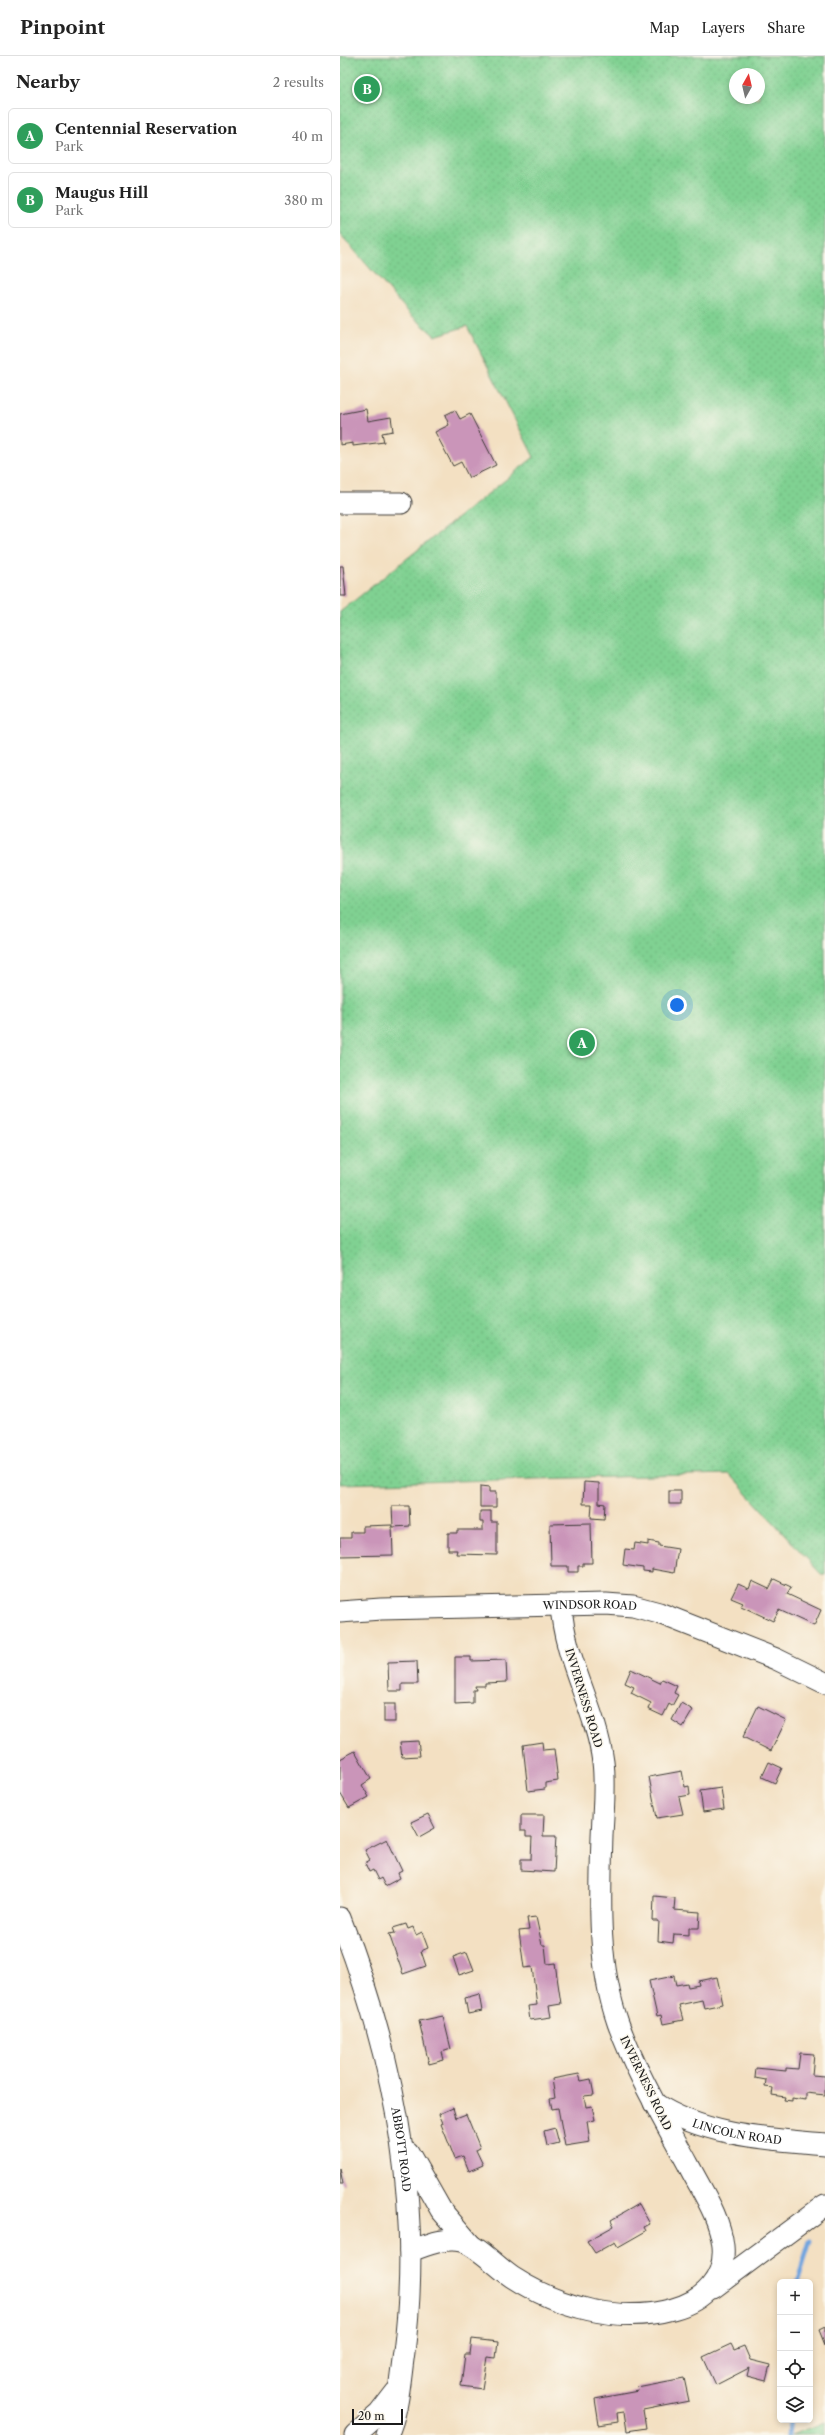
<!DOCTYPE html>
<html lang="en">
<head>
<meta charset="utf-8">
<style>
	body { margin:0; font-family:"Libre Caslon Text",serif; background:#f2f2f2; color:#222 }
	.controls { position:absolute; right:12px; bottom:12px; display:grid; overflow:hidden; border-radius:6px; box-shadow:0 2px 6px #0003 }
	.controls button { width:36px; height:36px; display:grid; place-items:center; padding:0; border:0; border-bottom:1px solid #e0e0e0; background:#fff; color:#222; font:20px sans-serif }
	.compass { position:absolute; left:389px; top:12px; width:36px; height:36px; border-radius:50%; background:#fff; box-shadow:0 2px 6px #0003; rotate:8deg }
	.scale { position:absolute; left:12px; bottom:10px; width:51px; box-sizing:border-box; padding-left:4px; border:2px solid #1c1c1c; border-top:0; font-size:11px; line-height:14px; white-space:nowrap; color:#1c1c1c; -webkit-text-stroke:3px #fbf7ec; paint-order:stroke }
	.you { position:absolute; left:337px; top:949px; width:14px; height:14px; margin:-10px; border:3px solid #fff; border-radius:50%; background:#1a73e8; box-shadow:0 0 0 6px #1a73e833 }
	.badge { display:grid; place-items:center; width:26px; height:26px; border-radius:50%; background:#c8321e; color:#fff; font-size:13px; font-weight:700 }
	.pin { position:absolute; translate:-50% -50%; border:2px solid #fff; box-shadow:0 1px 4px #0006 }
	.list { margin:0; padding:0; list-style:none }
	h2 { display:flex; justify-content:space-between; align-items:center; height:52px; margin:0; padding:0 16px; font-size:17px }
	h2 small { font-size:13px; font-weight:400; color:#767676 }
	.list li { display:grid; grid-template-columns:26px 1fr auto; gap:12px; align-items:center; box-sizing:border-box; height:56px; margin:0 8px 8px; padding:0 8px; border:1px solid #e0e0e0; border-radius:6px }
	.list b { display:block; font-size:15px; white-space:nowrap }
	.list p { margin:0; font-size:13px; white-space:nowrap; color:#767676 }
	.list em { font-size:13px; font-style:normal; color:#767676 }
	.icon { flex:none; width:22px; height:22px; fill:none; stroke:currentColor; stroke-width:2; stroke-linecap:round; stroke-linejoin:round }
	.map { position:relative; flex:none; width:485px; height:2379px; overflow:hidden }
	header { display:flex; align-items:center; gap:24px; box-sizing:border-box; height:56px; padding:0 20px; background:#fff; border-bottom:1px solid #e0e0e0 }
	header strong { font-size:19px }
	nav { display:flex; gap:22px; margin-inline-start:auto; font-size:14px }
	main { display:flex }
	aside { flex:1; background:#fff }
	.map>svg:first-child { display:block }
</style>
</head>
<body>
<header>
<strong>Pinpoint</strong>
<nav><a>Map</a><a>Layers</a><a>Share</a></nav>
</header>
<main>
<aside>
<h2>Nearby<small>2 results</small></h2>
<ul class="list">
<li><span class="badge" style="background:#2e9e5b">A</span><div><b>Centennial Reservation</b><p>Park</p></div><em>40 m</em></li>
<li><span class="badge" style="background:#2e9e5b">B</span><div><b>Maugus Hill</b><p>Park</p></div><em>380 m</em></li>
</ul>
</aside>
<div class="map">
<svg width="485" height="2379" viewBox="0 0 485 2379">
	<defs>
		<pattern id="park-dots" width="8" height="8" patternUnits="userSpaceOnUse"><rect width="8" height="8" fill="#80d192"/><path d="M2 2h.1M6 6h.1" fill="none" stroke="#6eb37d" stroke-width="1.8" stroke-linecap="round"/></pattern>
	</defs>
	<rect width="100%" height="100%" fill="#fbf7ec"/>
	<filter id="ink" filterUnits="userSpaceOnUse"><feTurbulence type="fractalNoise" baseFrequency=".025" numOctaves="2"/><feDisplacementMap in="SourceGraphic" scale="8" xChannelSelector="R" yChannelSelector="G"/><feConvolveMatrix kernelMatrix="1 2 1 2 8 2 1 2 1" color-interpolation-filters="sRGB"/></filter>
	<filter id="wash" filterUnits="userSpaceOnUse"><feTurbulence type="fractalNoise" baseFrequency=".012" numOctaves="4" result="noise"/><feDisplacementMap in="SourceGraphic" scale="16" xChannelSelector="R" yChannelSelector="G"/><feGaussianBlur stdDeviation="0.9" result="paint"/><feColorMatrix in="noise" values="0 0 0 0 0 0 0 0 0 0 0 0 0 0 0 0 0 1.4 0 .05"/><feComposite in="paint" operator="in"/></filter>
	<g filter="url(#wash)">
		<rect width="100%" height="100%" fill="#f3e0c2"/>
		<path fill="#80d192" stroke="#4e7657" d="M485,2366v13h-34z"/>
		<path fill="url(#park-dots)" stroke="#4e7657" fill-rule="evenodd" d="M0,0h485v1518h-4l-92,-100 -389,10v-872l194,-155 -67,-131 -32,10 -25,-22 -70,-80zM395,18h24v24h-24z"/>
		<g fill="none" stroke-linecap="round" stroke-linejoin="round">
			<g stroke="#72a5de" stroke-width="5">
				<path d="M457,2226l13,-41"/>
				<path d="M448,2379l2,-15"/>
			</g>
		</g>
		<g id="blocks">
			<g fill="#ca95b9">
				<path d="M26,353l2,12 23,-4 2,14 -11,2 2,9 -31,4v-3l-13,2v-31z"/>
				<path d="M115,354l5,9 10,-5 26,51 -27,13 -8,-16 -8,4 -18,-34 14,-7 -4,-10z"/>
				<path d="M0,510h3l3,30h-6z"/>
				<path d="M244,1426l15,1v20l6,1 -1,15 -13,-1 1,-14h-9z"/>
				<path d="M140,1430l9,1v5h7v15h-16z"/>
				<rect x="329" y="1435" width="12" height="13"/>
				<path d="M52,1450h17l1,20 -17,1z"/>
				<path d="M140,1455h11v11h6v33l-41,-1 1,-4h-9v-17h9v-3h26v-8h-3z"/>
				<path d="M251,1467l1,40h-9v3h-5v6h-10v-6h-17l-1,-42z"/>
				<path d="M52,1469l1,30 -53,1v-18h11v-6h12v-6z"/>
				<path d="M308,1485l11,2v3l19,3 -4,24 -22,-4v3l-9,-1v-3l-20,-3 2,-16 9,1 1,-7 13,2z"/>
				<path d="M434,1523l17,8 -4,7 34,16 -7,16 -35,-16 -6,11 -32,-15 2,-3 -12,-5 7,-14 11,5 3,-8 17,8z"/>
				<path d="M115,1601h16v4l35,-1 1,22 -22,1v3h-10l1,4h-3v13l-18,1z"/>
				<path d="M77,1605l1,23h-16v7h-13l-1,-29z"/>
				<path d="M291,1613l29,14 2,-4 15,7 -3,7 4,2 -6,11 -3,-2 -6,12 -15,-7 3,-6 -20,-10 3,-6 -9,-4z"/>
				<path d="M341,1647l12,7 -10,17 -11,-7z"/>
				<rect x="44" y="1648" width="11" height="18"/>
				<path d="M418,1650l28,14 -15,31 -28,-14z"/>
				<path d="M78,1685l2,15 -18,1 -2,-15z"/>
				<path d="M202,1686l1,8 11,-1 4,32 -13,2v6l-17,2 -5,-46z"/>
				<path d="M15,1695l16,28 -9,6 7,12 -20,11 -9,-15v-34z"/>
				<path d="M429,1706l13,6 -7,15 -13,-6z"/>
				<path d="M342,1715l3,16 4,-1 1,9 -11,2 4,17 -26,4 -8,-41z"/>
				<path d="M381,1732l3,21 -21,3 -3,-21z"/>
				<path d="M88,1758l7,14 -16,9 -8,-15z"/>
				<path d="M181,1759h23l-1,21h13l-2,36 -33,-2v-11h10l1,-22h-6v-6h-5z"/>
				<path d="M47,1783l15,32 -4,2 2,5 -15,8 -4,-8 -3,2 -5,-10 -4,2 -4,-9 5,-3 -5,-10z"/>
				<path d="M314,1840l21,2 -1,12 26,2 -1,16h-10v7l-15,-1 -1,9 -15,-2 1,-20h-6z"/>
				<path d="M196,1861l6,28h3l2,19 8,-1 6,41 -12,2 2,11 -21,3 -2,-14 9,-1 -5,-38 -8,1 -5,-37 10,-1 -2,-12z"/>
				<path d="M66,1868l2,5 5,-2 3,8 6,-3 6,16 -7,3 5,15 -23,8 -14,-40 6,-1 -2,-5z"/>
				<path d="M127,1896l7,18 -15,5 -6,-18z"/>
				<path d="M334,1920l2,9 11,-2 1,4 11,-2 -1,-4 19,-4 6,27 -19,4 -2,-8 -23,5 4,15 -20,4 -2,-9 -4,1 -8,-35z"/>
				<path d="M139,1938l3,17 -14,3 -3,-16z"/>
				<path d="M103,1960l8,33 -9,3 2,8 -15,4 -10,-43z"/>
				<path d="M460,1997l14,1 -2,21 13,1v19l-19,-2v7l-14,-2v3l-8,-1 1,-3 -13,-2 1,-7 -8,-1 1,-7 -11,-2 1,-10 30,3v-3l12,1z"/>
				<path d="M239,2018l2,7 10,-2 3,16 -10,1 2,11 6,-1 3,14 -8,1 3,21 -25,4 -7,-38 -6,1 -2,-10 5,-1 -3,-19z"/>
				<path d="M113,2052l3,10 10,-4 14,34 -4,2 7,15 -14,6 -6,-15 -8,3 -14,-35 2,-1 -4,-9z"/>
				<path d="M215,2072l4,15 -12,3 -3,-15z"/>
				<path d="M0,2112l3,16h-3z"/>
				<path d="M299,2148l11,20 -6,3 2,4 -28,16 -3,-5 -20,11 -8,-12 27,-15 -3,-6z"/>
				<path d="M485,2271v18l-6,-15z"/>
				<path d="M132,2283l26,3 -2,16 -9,-1 -5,32 -21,-3 4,-32h5z"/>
				<path d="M391,2288l3,6 10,-4 6,14 20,5 -4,16 -19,-5 2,-8 -33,17 -13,-28z"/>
				<path d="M344,2322l5,23 -46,9 3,18 -19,3 -3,-19 -7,1 1,9 -19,3 -4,-26 43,-8 -1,-4z"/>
			</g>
		</g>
	</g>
	<g filter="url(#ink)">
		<use href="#blocks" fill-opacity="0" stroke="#3c3935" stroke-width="1"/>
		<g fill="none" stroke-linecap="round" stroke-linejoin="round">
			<defs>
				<g id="minor">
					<path d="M0,447h61"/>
					<path id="s1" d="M0,1556l41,-3 225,-5 27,2 26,7 117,46 49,24"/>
					<path id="s2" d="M0,1862c54,138 83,286 64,434 -4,27 -5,58 -17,83"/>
					<path id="s3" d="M314,2047c50,33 113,36 171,41"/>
					<path d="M68,2096l33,58 29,34"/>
					<path d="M70,2195c15,-5 34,-14 51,-10 16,4 36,26 51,36 46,30 107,47 161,32 30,-8 53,-30 50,-63 -3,-30 -22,-56 -35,-82 -25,-46 -52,-91 -70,-141 -21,-60 -18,-125 -16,-187 1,-25 4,-50 1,-74 -7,-54 -39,-102 -42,-157"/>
					<path d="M373,2232l112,-83"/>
					<path d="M15,2379l24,-21 17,-22"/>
				</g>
			</defs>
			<use href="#minor" stroke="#3c3935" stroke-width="23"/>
			<use href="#minor" stroke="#fff" stroke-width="21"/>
		</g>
	</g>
	<g text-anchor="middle" stroke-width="3" stroke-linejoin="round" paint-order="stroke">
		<g font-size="11" fill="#1c1c1c" stroke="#fbf7ec">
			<text dy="4" stroke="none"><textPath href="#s1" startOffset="250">WINDSOR ROAD</textPath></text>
			<text transform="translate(244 1642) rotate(73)" y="4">INVERNESS ROAD</text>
			<text transform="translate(306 2027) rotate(64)" y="4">INVERNESS ROAD</text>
			<text dy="4" stroke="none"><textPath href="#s3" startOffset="89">LINCOLN ROAD</textPath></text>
			<text dy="4" stroke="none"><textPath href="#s2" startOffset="240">ABBOTT ROAD</textPath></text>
		</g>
	</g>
</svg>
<div class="controls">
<button>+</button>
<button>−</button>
<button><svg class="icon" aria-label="locate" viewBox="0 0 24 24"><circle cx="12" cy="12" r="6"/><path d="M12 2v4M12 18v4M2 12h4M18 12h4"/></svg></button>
<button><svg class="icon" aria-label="layers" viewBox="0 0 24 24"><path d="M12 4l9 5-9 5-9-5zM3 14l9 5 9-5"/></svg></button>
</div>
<svg class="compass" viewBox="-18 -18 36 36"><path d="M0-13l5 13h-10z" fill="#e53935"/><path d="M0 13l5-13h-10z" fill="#767676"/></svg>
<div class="scale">20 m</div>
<div class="you"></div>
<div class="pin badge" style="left:242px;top:987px;background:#2e9e5b">A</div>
<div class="pin badge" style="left:27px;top:33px;background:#2e9e5b">B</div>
</div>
</main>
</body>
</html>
